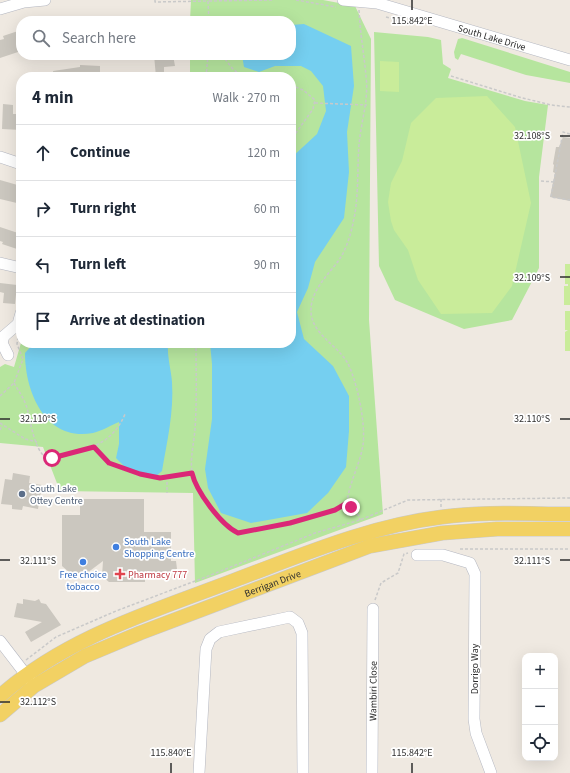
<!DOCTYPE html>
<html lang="en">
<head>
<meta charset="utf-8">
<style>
	body { margin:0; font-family:"Source Sans 3",sans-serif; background:#f6f6f7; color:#1f2937 }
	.controls { position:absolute; right:12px; bottom:12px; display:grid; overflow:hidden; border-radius:8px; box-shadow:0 4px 16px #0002 }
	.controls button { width:36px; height:36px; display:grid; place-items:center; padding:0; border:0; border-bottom:1px solid #e0e1e3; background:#fff; color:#1f2937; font:20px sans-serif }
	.stop { position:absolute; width:12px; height:12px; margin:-9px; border:3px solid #db2777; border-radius:50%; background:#fff }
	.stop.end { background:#db2777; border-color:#fff; box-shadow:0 1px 4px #0008 }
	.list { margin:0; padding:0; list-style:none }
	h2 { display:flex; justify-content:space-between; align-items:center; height:52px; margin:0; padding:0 16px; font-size:17px }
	h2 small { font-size:13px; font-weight:400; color:#747a83 }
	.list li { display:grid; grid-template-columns:26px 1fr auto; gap:12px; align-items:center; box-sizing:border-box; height:56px; padding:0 16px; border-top:1px solid #e0e1e3 }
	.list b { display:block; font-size:15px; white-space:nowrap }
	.list em { font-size:13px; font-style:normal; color:#747a83 }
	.icon { flex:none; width:22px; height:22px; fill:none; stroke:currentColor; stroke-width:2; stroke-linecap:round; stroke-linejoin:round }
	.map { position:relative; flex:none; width:570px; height:773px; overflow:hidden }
	.search { position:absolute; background:#fff; box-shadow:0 4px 16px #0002; left:16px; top:16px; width:280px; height:44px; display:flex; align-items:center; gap:10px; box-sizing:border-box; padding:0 14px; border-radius:16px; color:#747a83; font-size:15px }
	.panel { position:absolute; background:#fff; box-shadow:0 4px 16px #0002; left:16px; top:72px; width:280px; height:276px; border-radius:16px }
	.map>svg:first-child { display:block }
</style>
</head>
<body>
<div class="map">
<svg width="570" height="773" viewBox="0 0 570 773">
	<rect width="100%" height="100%" fill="#efe9e1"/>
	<g fill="#b6e59e">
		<path d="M191,0h132l32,6 16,33 -2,281 14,194 -188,69 -2,-90 -133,-2 -17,-44 -43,-4v-76l5,-3 9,3 7,-24h270v-266h-101v-22h101v-34h-101z"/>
		<path d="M374,32l54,5 13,3 2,24 8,5 -3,9 77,23 23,4 -9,72v91l-27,52 -48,9 -69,-29 -16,-34z"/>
		<path d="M462,38l108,34v11l-44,-8 -65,-21 -3,6 -3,-2 -1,-6 4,-13z"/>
	</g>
	<g fill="#c9ec9a">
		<path d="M380,61l19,1v30l-19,-1z"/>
		<path d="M487,96l28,31 16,76 -19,83 -20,27 -51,1 -23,-34 -10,-30 -14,-20 -3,-9 -3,-19 3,-19 11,-22 9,-38 25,-25z"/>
		<path d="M565,264h5v41h-6v-19h4v-2h-3z"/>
		<path d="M565,311h5v40h-5v-19l3,-2h-3z"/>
	</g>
	<g fill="#75cff0">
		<path d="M304,24l47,22 3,40 -7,46 2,40 -5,46 -29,44 -7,26 -11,24 7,27 29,27 16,30v35l-3,36 -18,26 -21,20 -56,10 -30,-10 -13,-25 -3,-19 7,-50v-55l-2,-21h81v-185l26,-24 9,-23 -3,-25 -12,-15 -10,-5h-26l-16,6 -15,-5 -2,-12h49v-30z"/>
		<path d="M34,343h134c-1,14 3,26 4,39 2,30 -5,60 -10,89l-7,6 -29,-9 -10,-10 3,-14v-22c-8,3 -17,9 -26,11 -47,9 -68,-40 -68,-80z"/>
	</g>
	<g fill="#cbc7bf">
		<path d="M21,30v21l-21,7v-18l4,-1 -1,-3z"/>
		<path d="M154,55h19l2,11 -11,1v10h-8z"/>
		<path d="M80,65l20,1v11h-46l-1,-6 27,-4z"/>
		<path d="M3,104l10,1v9h8v16l-19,-1z"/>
		<path d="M563,137l7,1v63l-20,-4 5,-24 -2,-1 1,-7 -1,-1 3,-17h3z"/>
		<path d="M0,180l21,6v18l-21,-5z"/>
		<path d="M0,227l21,7 -4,15 -15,-5 1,-2 -3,-1z"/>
		<path d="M0,283l17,2 -2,19 -12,-1 1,-10 -4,-1z"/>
		<path d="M13,473l17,3 -1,7 13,2 -4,24 -15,-3 -1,4 -10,-1v-4l-11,-1 4,-25 7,1z"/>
		<path d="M80,499h64v33h27v29h5l1,8 -17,10h-15v3h-36l-7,-6 1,-15 -16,12h-17l-8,-7v-51h18z"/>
		<path d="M23,599l12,2 4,-2 2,4 5,1 15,21 -30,17 -6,-10 17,-10 -28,-5 3,-14 6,1z"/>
	</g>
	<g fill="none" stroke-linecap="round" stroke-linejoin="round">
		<defs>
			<g id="minor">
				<path id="s1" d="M343,0l34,3 193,57"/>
				<path d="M0,9l24,-7 21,-2"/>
				<path d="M0,157l21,7"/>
				<path d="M0,263l21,5"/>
				<path d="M8,355l-6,-12 2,-7 14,-12 3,-11"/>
				<path d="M417,555h26l27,8 5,11 -1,145 2,14 15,40"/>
				<path d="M0,641l30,39"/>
				<path d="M199,773l7,-124 4,-10 9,-7 71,-15 8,6 4,10 1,140"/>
				<path id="s2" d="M372,773l1,-164"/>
			</g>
			<g id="major">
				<path d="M0,696c66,-59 154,-85 235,-116 67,-25 134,-54 207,-63 42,-6 86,-3 128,-3"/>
				<path id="s3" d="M0,715l34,-29 51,-30 55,-23 230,-87 72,-13 55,-4h73"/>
			</g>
		</defs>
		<use href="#minor" stroke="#b4b7c1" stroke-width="12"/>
		<use href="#major" stroke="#c9c9c9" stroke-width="15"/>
		<g stroke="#c9c9c9" stroke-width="1.5" stroke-dasharray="3 2" stroke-linecap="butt">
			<path d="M155,0v2l53,-1 1,20"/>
			<path d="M296,0l40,7"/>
			<path d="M209,1l64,-1"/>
			<path d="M386,17l15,4"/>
			<path d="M222,55l10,13 10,9"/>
			<path d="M451,76l68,21 32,8 19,2"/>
			<path d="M206,77l2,-22"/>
			<path d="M291,85l12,5 12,10 -2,9 -22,31"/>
			<path d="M315,103l52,2"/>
			<path d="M570,134l-7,-2 -12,65 19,3"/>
			<path d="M541,181l13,1"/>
			<path d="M196,343c0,29 1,58 -1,86 -1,14 -5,29 -3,43 2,17 34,60 51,61l47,-10 45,-13 12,-7 12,13 1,4"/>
			<path d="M14,383c4,7 9,14 12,22 5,14 7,46 22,54 31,-6 64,-12 77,-45"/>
			<path d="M0,396l14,-13 9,-24 -6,-15 1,-7"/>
			<path d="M0,423l25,16 12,3"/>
			<path d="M0,430l2,-5"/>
			<path d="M95,447c23,31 60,33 96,26"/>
			<path d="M167,477v16"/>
			<path d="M441,499v8"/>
			<path d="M347,503c2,-20 13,-39 16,-58 3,-21 -6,-65 -16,-83 -10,-17 -35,-28 -36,-50 -1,-21 17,-37 28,-52 7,-10 12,-26 14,-37 6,-25 4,-53 6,-78 2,-24 10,-45 7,-69 -2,-22 -6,-44 -7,-66"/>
			<path d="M460,549h110"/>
			<path d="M375,600l6,-17 17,-10 6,-19 4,-1"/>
			<path d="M26,660l30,-23 60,-26 95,-36 104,-42 45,-13 48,-20 162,-2"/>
		</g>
		<use href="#minor" stroke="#fff" stroke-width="11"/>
		<use href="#major" stroke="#f2d163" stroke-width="14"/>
	</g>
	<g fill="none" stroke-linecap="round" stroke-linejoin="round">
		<path stroke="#db2777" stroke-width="5" d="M52,458l42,-11 15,16 31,11 20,4 32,-5c4,18 29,52 46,60l52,-10 45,-13 12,-7 4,4"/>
	</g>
	<path fill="none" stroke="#2e2e2e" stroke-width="1.5" d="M412,0v10M560,136h10M560,277h10M0,419h10M560,419h10M0,560h10M560,560h10M0,702h10M171,763v10M412,763v10"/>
	<circle fill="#5c6f8a" stroke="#fff" stroke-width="1.5" cx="22" cy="494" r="4"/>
	<g fill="#3f7fe0" stroke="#fff" stroke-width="1.5">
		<circle cx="116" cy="547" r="4"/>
		<circle cx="83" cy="562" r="4"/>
	</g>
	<path fill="#e0444e" stroke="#fff" stroke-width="1.5" d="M118 568h4v4h4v4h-4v4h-4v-4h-4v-4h4z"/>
	<g text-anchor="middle" stroke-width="3.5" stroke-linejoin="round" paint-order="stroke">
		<g font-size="10" fill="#2e2e2e" stroke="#fff">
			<text dy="4" stroke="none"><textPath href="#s1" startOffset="154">South Lake Drive</textPath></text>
			<text dy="4" stroke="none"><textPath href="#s3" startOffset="305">Berrigan Drive</textPath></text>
			<text transform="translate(474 669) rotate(-90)" y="4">Dorrigo Way</text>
			<text dy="4" stroke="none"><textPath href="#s2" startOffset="82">Wambiri Close</textPath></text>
		</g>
		<g font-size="10" fill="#4e5e75" stroke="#fff" text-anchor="start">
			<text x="30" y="492">South Lake<tspan x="30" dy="12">Ottey Centre</tspan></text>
		</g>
		<g font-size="10" fill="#366cbe" stroke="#fff" text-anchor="start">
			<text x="124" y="545">South Lake<tspan x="124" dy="12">Shopping Centre</tspan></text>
			<text x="83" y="578" text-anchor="middle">Free choice<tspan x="83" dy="12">tobacco</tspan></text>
		</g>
		<g font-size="10" fill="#be3a42" stroke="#fff" text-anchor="start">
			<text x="128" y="578">Pharmacy 777</text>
		</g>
	</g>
	<g font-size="10" text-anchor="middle" fill="#2e2e2e" stroke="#fff" stroke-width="3.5" stroke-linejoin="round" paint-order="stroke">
		<text x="412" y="24">115.842°E</text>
		<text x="532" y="139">32.108°S</text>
		<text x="532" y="281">32.109°S</text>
		<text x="38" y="422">32.110°S</text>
		<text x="532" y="422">32.110°S</text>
		<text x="38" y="564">32.111°S</text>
		<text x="532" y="564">32.111°S</text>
		<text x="38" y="705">32.112°S</text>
		<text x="171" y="756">115.840°E</text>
		<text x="412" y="756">115.842°E</text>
	</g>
</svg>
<div class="controls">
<button>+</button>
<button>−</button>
<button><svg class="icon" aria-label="locate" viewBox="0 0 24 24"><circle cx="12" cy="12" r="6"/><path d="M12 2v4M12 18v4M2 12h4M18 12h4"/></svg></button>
</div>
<div class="stop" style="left:52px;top:458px"></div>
<div class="stop end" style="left:351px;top:507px"></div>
<div class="search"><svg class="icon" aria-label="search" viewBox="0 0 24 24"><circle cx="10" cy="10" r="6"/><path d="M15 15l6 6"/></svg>Search here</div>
<section class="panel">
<h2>4 min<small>Walk · 270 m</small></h2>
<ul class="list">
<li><svg class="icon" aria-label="ahead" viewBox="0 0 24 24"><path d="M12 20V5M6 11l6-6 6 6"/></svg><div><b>Continue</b></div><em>120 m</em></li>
<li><svg class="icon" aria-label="right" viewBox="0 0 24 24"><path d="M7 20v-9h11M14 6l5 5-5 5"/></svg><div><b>Turn right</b></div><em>60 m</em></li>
<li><svg class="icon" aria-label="left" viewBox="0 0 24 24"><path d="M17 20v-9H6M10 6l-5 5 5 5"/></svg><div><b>Turn left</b></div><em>90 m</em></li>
<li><svg class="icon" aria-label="arrive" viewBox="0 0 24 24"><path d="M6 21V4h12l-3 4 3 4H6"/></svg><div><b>Arrive at destination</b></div></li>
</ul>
</section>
</div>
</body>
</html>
